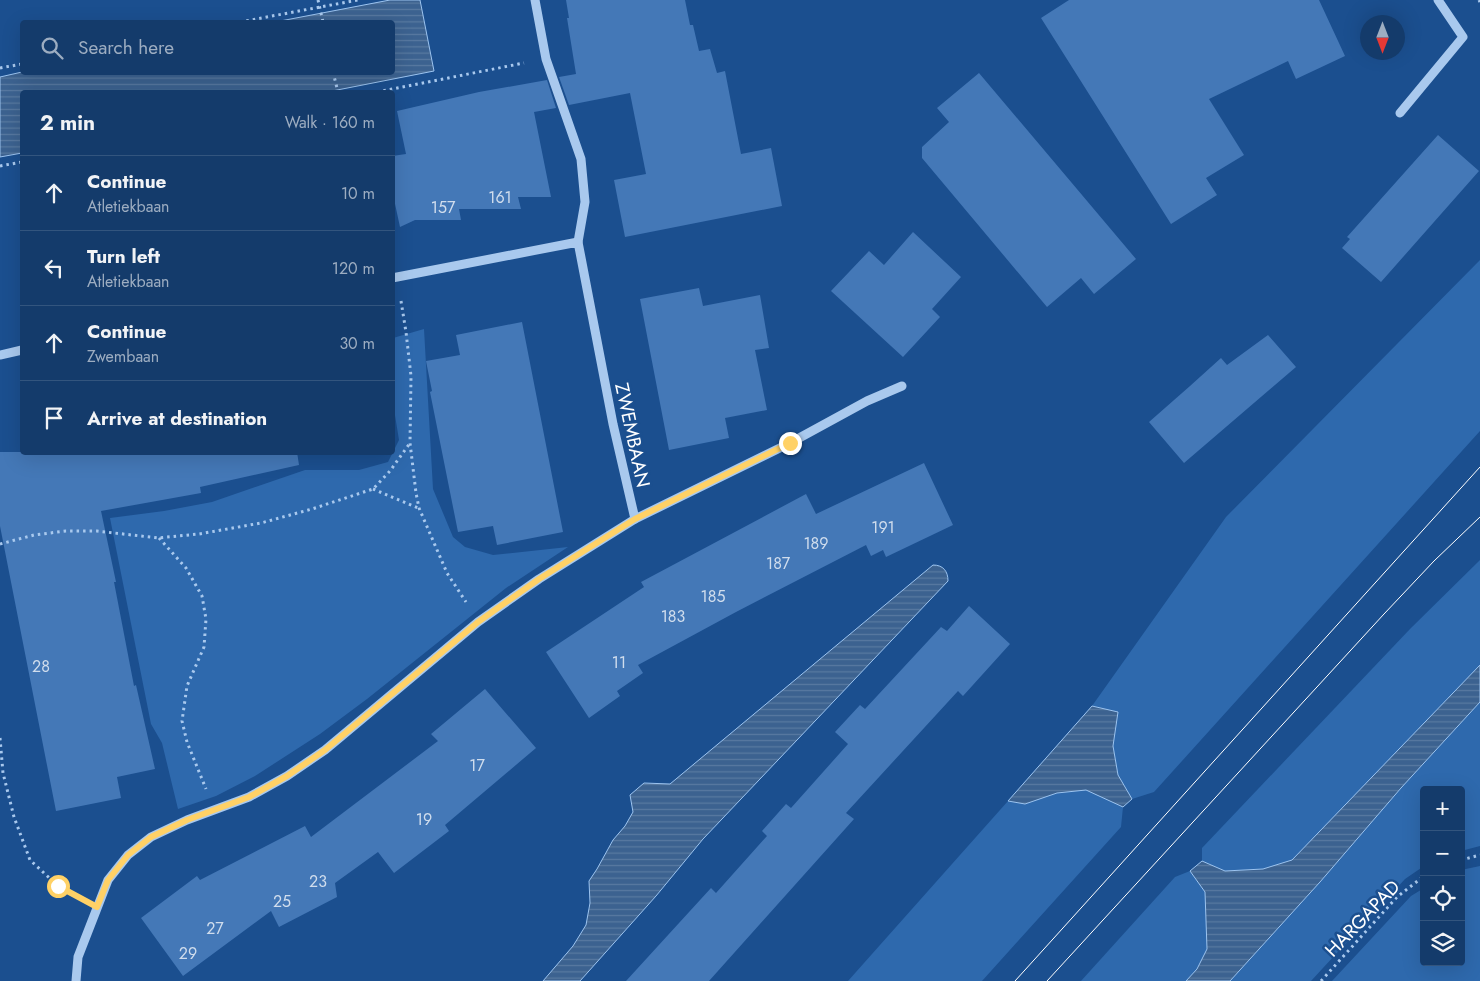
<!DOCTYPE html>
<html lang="en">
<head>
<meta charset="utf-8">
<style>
	body { margin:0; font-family:Jost,sans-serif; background:#214673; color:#f1f3f6 }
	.controls { position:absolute; right:15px; bottom:15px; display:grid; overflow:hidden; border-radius:5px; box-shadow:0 5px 20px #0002 }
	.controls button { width:45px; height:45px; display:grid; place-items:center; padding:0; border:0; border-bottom:1px solid #33557e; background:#143b6b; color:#f1f3f6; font:25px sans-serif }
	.compass { position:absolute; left:1360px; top:15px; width:45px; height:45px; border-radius:50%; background:#143b6b; box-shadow:0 5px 20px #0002; rotate:180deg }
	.stop { position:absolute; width:15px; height:15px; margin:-11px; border:4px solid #ffd166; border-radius:50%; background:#fff }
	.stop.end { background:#ffd166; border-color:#fff; box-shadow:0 1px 5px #0008 }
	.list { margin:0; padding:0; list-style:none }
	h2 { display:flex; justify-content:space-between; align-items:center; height:65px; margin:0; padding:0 20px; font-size:21px }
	h2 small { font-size:16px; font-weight:400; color:#9dadc1 }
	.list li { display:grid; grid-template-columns:32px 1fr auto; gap:15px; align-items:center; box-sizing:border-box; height:75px; padding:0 20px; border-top:1px solid #33557e }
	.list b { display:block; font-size:19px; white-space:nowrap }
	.list p { margin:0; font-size:16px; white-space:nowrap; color:#9dadc1 }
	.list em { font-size:16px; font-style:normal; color:#9dadc1 }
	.icon { flex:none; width:28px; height:28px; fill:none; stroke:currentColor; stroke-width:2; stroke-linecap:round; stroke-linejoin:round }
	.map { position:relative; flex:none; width:1480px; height:981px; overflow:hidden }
	.search { position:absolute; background:#143b6b; box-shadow:0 5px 20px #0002; left:20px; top:20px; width:375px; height:55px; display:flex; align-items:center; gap:12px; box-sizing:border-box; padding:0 18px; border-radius:5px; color:#9dadc1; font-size:19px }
	.panel { position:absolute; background:#143b6b; box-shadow:0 5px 20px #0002; left:20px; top:90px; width:375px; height:365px; border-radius:5px }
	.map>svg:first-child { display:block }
</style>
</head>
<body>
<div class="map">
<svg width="1480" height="981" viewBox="0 0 1480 981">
	<defs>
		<pattern id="water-rules" width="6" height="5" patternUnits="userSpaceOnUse" patternTransform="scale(1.25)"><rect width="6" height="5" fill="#3c6290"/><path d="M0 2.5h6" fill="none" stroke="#597aa1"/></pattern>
	</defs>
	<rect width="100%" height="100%" fill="#1b4f8f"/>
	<g fill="#2e69ad">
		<path d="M1480,260v171l-326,361 -22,7 -14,-24 -5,-29 5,-33 -26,-7 134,-189z"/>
		<path d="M424,329l9,160 20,48 12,10 28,8 75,-8 -62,41 -139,111 -47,35 -65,42 -39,20 -38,13 -16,-66 -11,-19 -41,-206 54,-7 48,-9 93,-32h54l29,-8 11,-22 -6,-37v-65z"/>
		<path d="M1480,560v105l-188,195 -29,9 -38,2 -23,-10v-13l208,-219z"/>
		<path d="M1480,702v144l-19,5v-61h-37v76l-19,13 -94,102h-81l90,-99 81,-94z"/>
		<path d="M1087,789l36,18 -2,20 -139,154h-134l160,-180 17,3 32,-11z"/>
		<path d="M1480,866v115h-148l79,-85 13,-8v74h37v-92z"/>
		<path d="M1190,871l15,21 2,57 -10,20 -11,12h-105l94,-104z"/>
	</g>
	<g fill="url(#water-rules)" stroke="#9cc4f0">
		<path d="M390,0h30l14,71 -107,21h-305v61l-22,4v-80l22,-5h370v-50h-117z"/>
		<path d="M933,565c10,0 15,6 15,16l-245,258 -47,57 -76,85h-37l30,-35 13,-21 4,-22 -1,-22 8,-12 16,-29 12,-14 8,-14 -3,-17 14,-12 26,1z"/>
		<path d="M1480,665v37l-79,86 -81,94 -90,99h-44l11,-12 10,-20 -2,-57 -15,-21 12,-10 23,10 38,-2 29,-9z"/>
		<path d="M1092,706l26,6 -5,34 5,29 14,24 -9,8 -37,-17 -29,3 -32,11 -17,-3z"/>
	</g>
	<g fill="#4478b7">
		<path d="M566,0h119l5,25h3l6,26 11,-2 7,24 8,-2 16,83 30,-6 11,58 -157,31 -11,-57 32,-6 -16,-81 -61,12 -10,-28 17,-3 -9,-56h2z"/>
		<path d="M1069,0h250l26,56 -49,23 -8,-18 -79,38 35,56 -38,23 11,17 -46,29 -130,-206z"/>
		<path d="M979,73l157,186 -42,35 -13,-16 -34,29 -125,-149v-11l27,-25 -12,-14z"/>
		<path d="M547,80l9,28 -22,4 17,85h-33l3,12h-62l2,11h-46l-15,7 -8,-37v-34l14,-2 -9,-43 82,-19z"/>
		<path d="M1438,135l41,36 -98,111 -39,-34 8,-9 -3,-2z"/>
		<path d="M913,232l48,45 -29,32 8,8 -37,40 -72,-66 38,-40 15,14z"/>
		<path d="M699,288l4,18 57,-11 9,53 -14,2 12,60 -42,8 4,20 -60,12 -29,-151z"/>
		<path d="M522,322l41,210 -66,13 -4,-19 -35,6 -28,-140 2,-1 -6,-30 34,-6 -4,-20z"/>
		<path d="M1268,335l28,32 -112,96 -35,-41 41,-36 31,-28 6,7z"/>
		<path d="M0,452h297l2,13 -99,22 1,6 -100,18 15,71h-2l20,104 2,-1 19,84 -38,8 4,21 -65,13 -56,-285z"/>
		<path d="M924,463l29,62 -67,32 -3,-7 -12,6 -5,-11 -130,67 -98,53 5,8 -26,18 3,5 -31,22 -43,-66 98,-65 -3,-5 165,-88 10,20z"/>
		<path d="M969,606l41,38 -47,52 -5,-5 -112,122 8,6 -145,162h-83l85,-93 5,5 51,-57 -5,-5 24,-27 5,4 57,-64 -13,-12 25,-27 5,4 76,-82 6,4z"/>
		<path d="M485,689l51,59 -91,77 4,6 -55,42 -16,-21 -43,31 2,14 -58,30 -8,-16 -88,65 -42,-58 56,-42 3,4 105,-54 6,11 127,-96 -7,-7z"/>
	</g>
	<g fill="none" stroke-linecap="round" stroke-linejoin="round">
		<g stroke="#a9c9ee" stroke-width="3" stroke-dasharray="2.5 4" stroke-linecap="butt">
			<path d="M318,0l5,22"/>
			<path d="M1479,0l1,2"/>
			<path d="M240,22l118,-22"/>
			<path d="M0,68l22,-4"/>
			<path d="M333,72l5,20"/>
			<path d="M377,92l147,-29"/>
			<path d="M0,166l22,-4"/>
			<path d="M401,301l5,31 5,44 -1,67 6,50 3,15 28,65 19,29"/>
			<path d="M373,489l45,19"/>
			<path d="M159,538l27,30 16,28 4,23 -2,28 -17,39 -5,35 5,21 19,47"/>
			<path d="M0,544l34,-9 32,-4h31l61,7 41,-4 62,-11 51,-14 61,-20 17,-18 20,-28"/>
			<path d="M0,738l3,35 11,44 16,43 28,26 19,10"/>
			<path d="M1461,860l19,-5"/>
			<path d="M1321,981l76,-84 27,-21"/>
		</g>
		<g stroke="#a9c9ee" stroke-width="9">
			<path d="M535,0l11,59 35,100 4,43 -7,40"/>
			<path d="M1400,113l63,-76 -25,-37"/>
			<path d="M392,278l186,-36 35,182 22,95 155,-76 77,-42 35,-15"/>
			<path d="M0,355l22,-5"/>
			<path d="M76,981l2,-24 30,-77 20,-25 23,-18 36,-17 62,-23 38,-21 38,-26 153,-128 61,-43 96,-60"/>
		</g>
		<g stroke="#fff" stroke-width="1">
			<path d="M1015,981l465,-514"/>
			<path d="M1047,981l337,-367 50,-53 46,-44"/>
		</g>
	</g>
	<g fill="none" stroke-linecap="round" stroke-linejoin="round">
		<path stroke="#ffd166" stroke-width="6" d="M58,886l39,21 11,-27 20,-25 23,-18 36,-17 62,-23 38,-21 38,-26 153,-128 61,-43 96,-60 155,-76"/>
	</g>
	<g text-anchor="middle" stroke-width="5" stroke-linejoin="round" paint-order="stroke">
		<g font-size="16" fill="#d0dded">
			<text x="500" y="203">161</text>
			<text x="443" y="213">157</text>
			<text x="883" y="533">191</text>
			<text x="816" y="549">189</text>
			<text x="778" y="569">187</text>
			<text x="713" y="602">185</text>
			<text x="673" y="622">183</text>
			<text x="619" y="668">11</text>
			<text x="41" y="672">28</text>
			<text x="477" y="771">17</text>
			<text x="424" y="825">19</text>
			<text x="318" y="887">23</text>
			<text x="282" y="907">25</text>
			<text x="215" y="934">27</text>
			<text x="188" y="959">29</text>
		</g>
		<g font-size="19" fill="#fff" stroke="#1b4f8f">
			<text transform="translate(633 435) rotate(78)" y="7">ZWEMBAAN</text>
			<text transform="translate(1362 918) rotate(-46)" y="7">HARGAPAD</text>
		</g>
	</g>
</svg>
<div class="controls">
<button>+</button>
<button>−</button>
<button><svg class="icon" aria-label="locate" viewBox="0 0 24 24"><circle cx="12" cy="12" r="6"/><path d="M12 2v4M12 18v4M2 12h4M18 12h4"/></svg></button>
<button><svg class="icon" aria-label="layers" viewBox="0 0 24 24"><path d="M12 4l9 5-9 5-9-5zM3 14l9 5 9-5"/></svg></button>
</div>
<svg class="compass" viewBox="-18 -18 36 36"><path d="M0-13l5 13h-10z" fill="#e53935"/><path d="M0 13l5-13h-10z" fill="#9dadc1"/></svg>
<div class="stop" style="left:58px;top:886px"></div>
<div class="stop end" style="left:790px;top:443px"></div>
<div class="search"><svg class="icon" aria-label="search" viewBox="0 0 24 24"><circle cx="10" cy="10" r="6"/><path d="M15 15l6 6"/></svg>Search here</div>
<section class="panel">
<h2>2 min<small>Walk · 160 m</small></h2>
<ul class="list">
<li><svg class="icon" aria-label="ahead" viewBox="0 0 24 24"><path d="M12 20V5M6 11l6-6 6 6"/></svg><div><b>Continue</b><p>Atletiekbaan</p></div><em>10 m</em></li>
<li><svg class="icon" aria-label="left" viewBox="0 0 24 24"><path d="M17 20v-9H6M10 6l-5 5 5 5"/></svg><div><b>Turn left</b><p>Atletiekbaan</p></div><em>120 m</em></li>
<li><svg class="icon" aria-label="ahead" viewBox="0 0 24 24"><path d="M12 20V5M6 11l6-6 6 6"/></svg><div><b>Continue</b><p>Zwembaan</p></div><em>30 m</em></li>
<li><svg class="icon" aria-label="arrive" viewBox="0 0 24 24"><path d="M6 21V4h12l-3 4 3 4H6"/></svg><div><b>Arrive at destination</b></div></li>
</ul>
</section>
</div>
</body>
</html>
